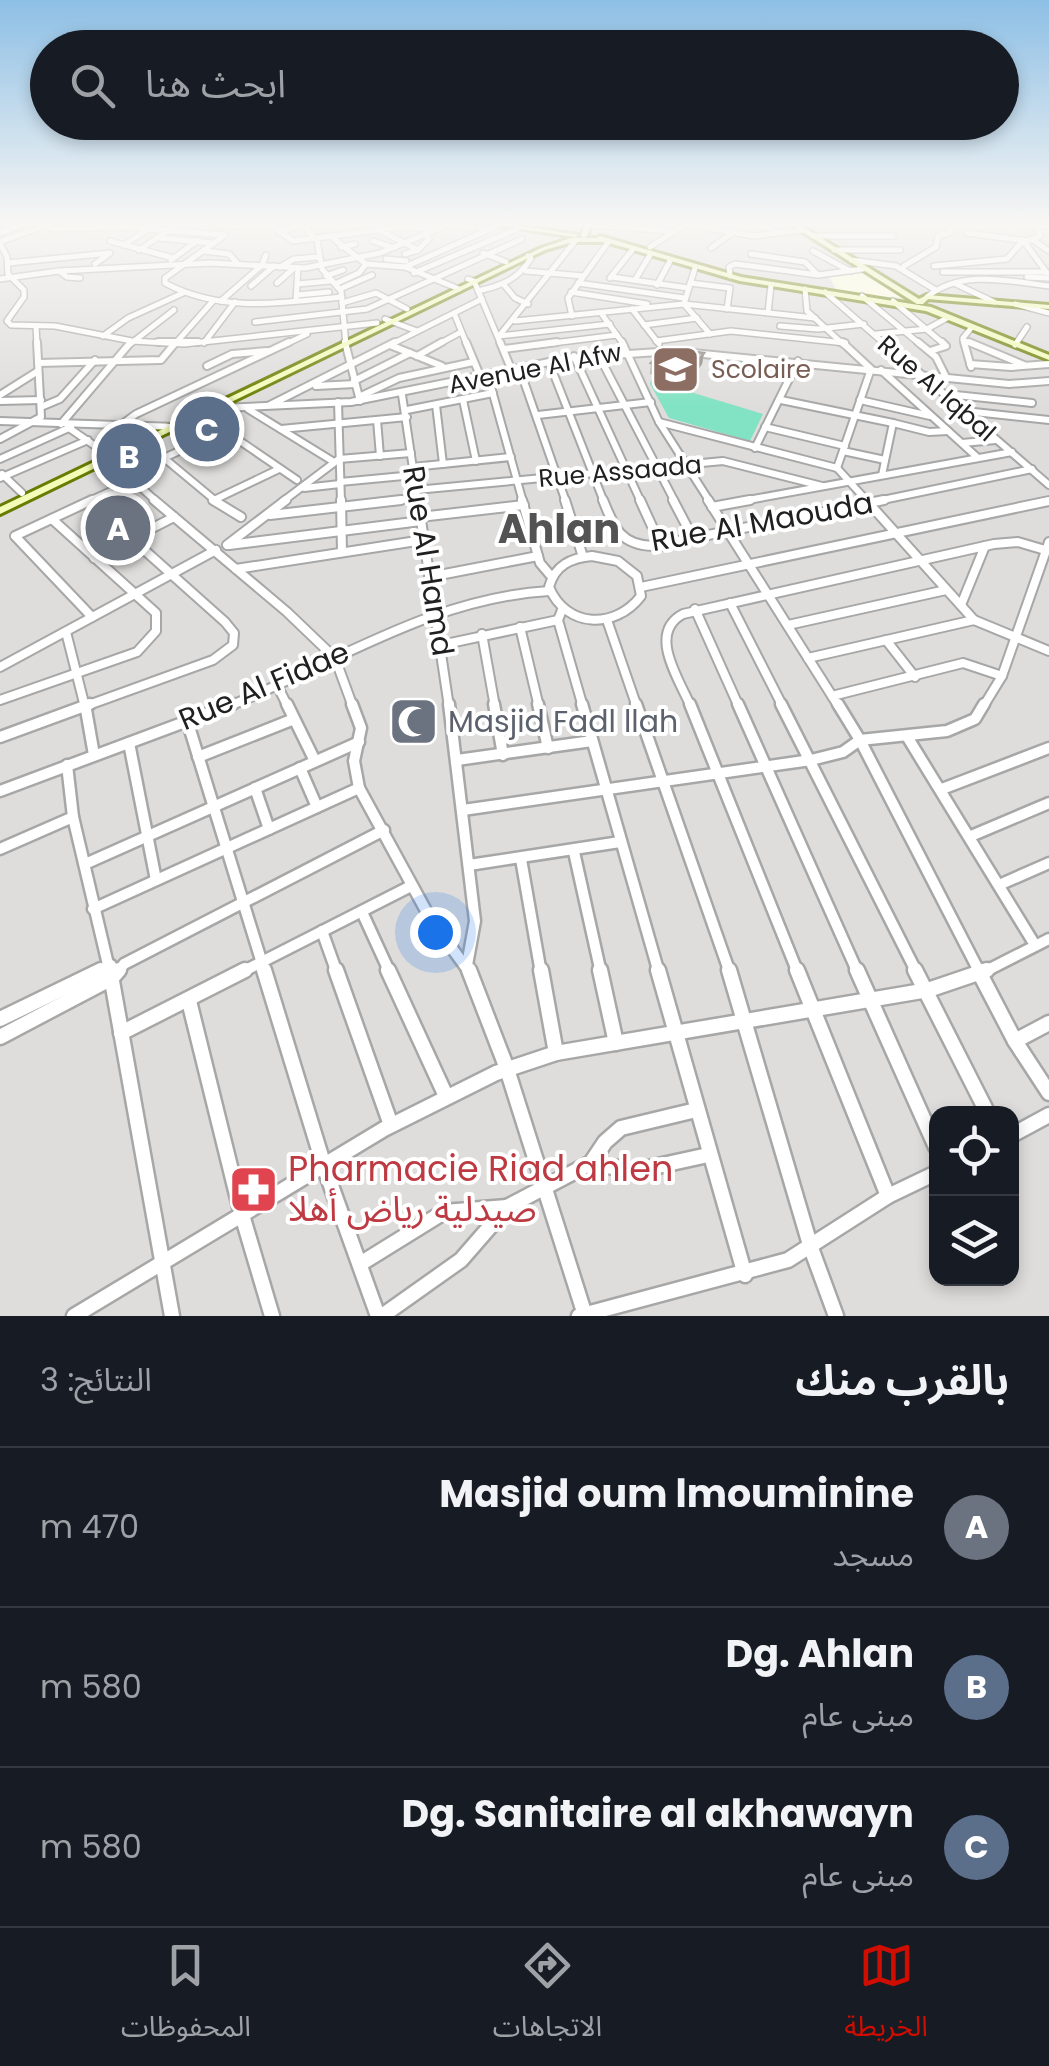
<!DOCTYPE html>
<html lang="ar">
<head>
<meta charset="utf-8">
<style>
	body { margin:0; font-family:Poppins,"Noto Sans Arabic",sans-serif; background:#20242c; color:#f1f3f6; direction:rtl }
	.controls { position:absolute; right:30px; bottom:30px; display:grid; overflow:hidden; border-radius:20px; box-shadow:0 5px 15px #0003 }
	.controls button { width:90px; height:90px; display:grid; place-items:center; padding:0; border:0; border-bottom:2px solid #363941; background:#171b24; color:#f1f3f6; font:50px sans-serif }
	.you { position:absolute; left:435px; top:932px; width:35px; height:35px; margin:-25px; border:8px solid #fff; border-radius:50%; background:#1a73e8; box-shadow:0 0 0 15px #1a73e833 }
	.badge { display:grid; place-items:center; width:65px; height:65px; border-radius:50%; background:#cf0d00; color:#fff; font-size:32px; font-weight:700 }
	.pin { position:absolute; translate:-50% -50%; border:5px solid #fff; box-shadow:0 2px 10px #0006 }
	.list { margin:0; padding:0; list-style:none }
	h2 { display:flex; justify-content:space-between; align-items:center; height:130px; margin:0; padding:0 40px; font-size:42px }
	h2 small { font-size:32px; font-weight:400; color:#9ea1a6 }
	.list li { display:grid; grid-template-columns:65px 1fr auto; gap:30px; align-items:center; box-sizing:border-box; height:160px; padding:0 40px; border-top:2px solid #363941 }
	.list b { display:block; font-size:38px; white-space:nowrap }
	.list p { margin:0; font-size:32px; white-space:nowrap; color:#9ea1a6 }
	.list em { font-size:32px; font-style:normal; color:#9ea1a6 }
	.icon { flex:none; width:55px; height:55px; fill:none; stroke:currentColor; stroke-width:2; stroke-linecap:round; stroke-linejoin:round }
	.map { position:relative; flex:none; width:1049px; height:1316px; overflow:hidden; direction:ltr }
	.search { position:absolute; background:#171b24; box-shadow:0 5px 15px #0003; left:30px; right:30px; top:30px; height:110px; display:flex; align-items:center; gap:25px; box-sizing:border-box; padding:0 35px; border-radius:55px; color:#9ea1a6; font-size:38px }
	.sheet { height:610px; background:#171b24 }
	nav { display:flex; justify-content:space-around; align-items:center; box-sizing:border-box; height:140px; border-top:2px solid #363941; background:#171b24; font-size:28px; color:#9ea1a6 }
	nav a { display:grid; justify-items:center; gap:5px }
	nav .on { color:#cf0d00 }
	.map>svg:first-child { display:block }
</style>
</head>
<body>
<div class="map">
<svg width="1049" height="1316" viewBox="0 0 1049 1316">
	<rect width="100%" height="100%" fill="#f1eee6"/>
	<path fill="#dedddc" fill-rule="evenodd" d="M0,222h1049v1094h-1049zM936,1114h76v164h-76z"/>
	<path fill="#fdffe0" d="M864,271l41,25 2,3 -70,-8 -8,-14z"/>
	<path fill="#81e3c3" d="M651,380l112,34 -13,27 -81,-23 -19,-34z"/>
	<g fill="none" stroke-linecap="round" stroke-linejoin="round">
		<defs>
			<g id="street-far4">
				<path d="M31,222l23,7 70,-2 101,8 -60,43v5c56,30 116,20 177,14"/>
				<path d="M195,222l43,4"/>
				<path d="M300,222l17,18 5,29 19,22 5,54"/>
				<path d="M757,222l19,11"/>
				<path d="M1011,222l38,4"/>
				<path d="M454,223l19,5"/>
				<path d="M814,223l13,-1"/>
				<path d="M270,224l23,17 109,-14 31,2"/>
				<path d="M588,225l85,6"/>
				<path d="M381,231l37,19"/>
				<path d="M279,232l37,-10"/>
				<path d="M0,233l30,-11"/>
				<path d="M967,233l61,8"/>
				<path d="M813,236h80"/>
				<path d="M159,238l54,5"/>
				<path d="M334,239l32,25 39,3 54,22"/>
				<path d="M1033,240l16,11"/>
				<path d="M110,241l63,17"/>
				<path d="M373,241l21,7"/>
				<path d="M0,242l41,-15"/>
				<path d="M0,243l7,14 1,17 16,16v7l-17,24 4,4 44,1 77,15 52,3 193,-21"/>
				<path d="M1025,243l22,30"/>
				<path d="M124,245l35,-23"/>
				<path d="M341,247l14,-3"/>
				<path d="M650,247l36,-23 68,12 49,-6"/>
				<path d="M711,248l21,-15"/>
				<path d="M139,250l42,-28"/>
				<path d="M834,250h66"/>
				<path d="M204,251l25,3 9,10"/>
				<path d="M813,251l37,20"/>
				<path d="M483,253l23,9"/>
				<path d="M405,254l13,-4 11,-11 -3,-5"/>
				<path d="M751,254l54,8 13,13 45,-6"/>
				<path d="M386,259l20,2"/>
				<path d="M171,260l26,-19"/>
				<path d="M851,260l45,6 38,23"/>
				<path d="M8,263l102,-10 -15,11"/>
				<path d="M904,266l32,-19 2,-11 14,-4 -8,-10"/>
				<path d="M934,266l73,-7 13,-15 20,-8 -3,-10"/>
				<path d="M280,267l14,-8 24,-2"/>
				<path d="M405,267l94,-42"/>
				<path d="M695,268l-11,36 26,30"/>
				<path d="M59,271l8,6 13,1"/>
				<path d="M526,271l57,5"/>
				<path d="M943,272h103"/>
				<path d="M414,273l103,-44 5,-7"/>
				<path d="M326,276l17,-6"/>
				<path d="M730,276l-1,-9 6,-3 83,11"/>
				<path d="M612,277l76,11"/>
				<path d="M1027,277l22,1"/>
				<path d="M610,278l23,-29"/>
				<path d="M0,279l59,-8 152,-8 94,5 75,-15 75,-31"/>
				<path d="M468,279l6,2 27,64"/>
				<path d="M635,280l15,-25"/>
				<path d="M277,283l16,-14"/>
				<path d="M578,283l106,15"/>
				<path d="M690,283l40,5 -3,21"/>
				<path d="M298,284l32,-3"/>
				<path d="M335,284l24,-11 7,-9"/>
				<path d="M956,284l38,18"/>
				<path d="M504,285l11,13 13,6"/>
				<path d="M657,285l13,-24"/>
				<path d="M251,286l23,-20"/>
				<path d="M340,289l32,-14"/>
				<path d="M805,289l2,22 37,34"/>
				<path d="M478,291c23,-5 41,-12 53,-33l-3,-2"/>
				<path d="M571,292l76,12"/>
				<path d="M825,292l61,53"/>
				<path d="M297,295l32,-3"/>
				<path d="M862,296l59,49"/>
				<path d="M927,297c35,-28 81,-16 122,-11"/>
				<path d="M296,300l2,-32"/>
				<path d="M221,301l41,-36 4,-10"/>
				<path d="M893,301l52,44"/>
				<path d="M342,303l34,-10 31,16"/>
				<path d="M1015,304l34,9"/>
				<path d="M632,309l27,35"/>
				<path d="M454,313l13,32"/>
				<path d="M601,313l23,32"/>
				<path d="M768,313l3,-28"/>
				<path d="M572,316l-4,-18 41,-57"/>
				<path d="M385,319l32,12"/>
				<path d="M515,321l169,-17 131,14"/>
				<path d="M255,322l112,-13 155,-70"/>
				<path d="M644,325l53,-7"/>
				<path d="M36,326l1,19"/>
				<path d="M780,326l38,3 46,-5"/>
				<path d="M876,334l51,-5 20,-11"/>
				<path d="M103,336l25,-18 55,-25"/>
				<path d="M499,336l77,-96"/>
				<path d="M499,336l111,-12"/>
				<path d="M963,340l12,5"/>
				<path d="M656,341l75,-10 114,12"/>
				<path d="M204,343l31,-41"/>
				<path d="M129,345l45,-35"/>
				<path d="M174,345l39,-44"/>
				<path d="M284,345l23,-11"/>
				<path d="M390,345l92,-46"/>
				<path d="M437,345l24,-13"/>
				<path d="M537,345l80,-10"/>
				<path d="M965,345l-2,-7 9,-11"/>
				<path d="M1015,345l12,-18"/>
			</g>
			<g id="street-far3">
				<path d="M158,342h40"/>
				<path d="M345,342l15,59"/>
				<path d="M466,342l15,36"/>
				<path d="M500,342l12,29"/>
				<path d="M622,342l37,80 51,80"/>
				<path d="M840,342l5,1"/>
				<path d="M884,342l165,143"/>
				<path d="M918,342l18,15 10,20"/>
				<path d="M964,342l7,25"/>
				<path d="M969,342l55,23"/>
				<path d="M390,345l52,21"/>
				<path d="M504,349l53,-7"/>
				<path d="M930,351l16,-5 -4,-4"/>
				<path d="M597,352l78,150"/>
				<path d="M693,353l316,31 40,-3"/>
				<path d="M417,356l25,-14"/>
				<path d="M574,356l67,146"/>
				<path d="M549,362l55,140"/>
				<path d="M38,363l123,-3 15,-18"/>
				<path d="M970,364l41,3 38,-3"/>
				<path d="M207,366l25,-12 35,-3"/>
				<path d="M520,370l46,132"/>
				<path d="M881,370l97,88"/>
				<path d="M488,376l35,126"/>
				<path d="M354,381l56,-28"/>
				<path d="M316,386l39,-2"/>
				<path d="M946,394l86,9"/>
				<path d="M0,395l38,-24"/>
				<path d="M402,395l16,107"/>
				<path d="M359,397l40,-19 74,-16"/>
				<path d="M463,400l13,61"/>
				<path d="M781,400l112,23"/>
				<path d="M860,400l70,16"/>
				<path d="M0,401l41,-1"/>
				<path d="M338,402l3,100"/>
				<path d="M270,405l125,-63"/>
				<path d="M436,405l7,59"/>
				<path d="M41,407l19,-8 35,-39"/>
				<path d="M200,409l151,-7 218,-44 104,-7"/>
				<path d="M248,409l86,53"/>
				<path d="M407,410l86,-17"/>
				<path d="M196,411l101,69"/>
				<path d="M965,411l84,9"/>
				<path d="M538,415l113,-13"/>
				<path d="M377,420l3,36"/>
				<path d="M0,421l177,6"/>
				<path d="M659,422l178,46 31,34"/>
				<path d="M61,424l70,-82"/>
				<path d="M121,425l15,-11 153,-72"/>
				<path d="M765,427l80,19"/>
				<path d="M69,428l29,20 59,54"/>
				<path d="M281,429l126,-12"/>
				<path d="M0,439l41,-22 -4,-75"/>
				<path d="M146,443l71,59"/>
				<path d="M962,443l34,-3"/>
				<path d="M755,448l43,-87"/>
				<path d="M843,451l42,9"/>
				<path d="M164,458l58,-27"/>
				<path d="M0,459l71,-32"/>
				<path d="M413,467l98,-10"/>
				<path d="M837,468l34,-99 -29,-27"/>
				<path d="M2,474l20,19"/>
				<path d="M882,475l11,-52 36,9 19,-1"/>
				<path d="M0,478l88,-38"/>
				<path d="M340,482l74,-7"/>
				<path d="M304,488l36,-4"/>
				<path d="M416,490l307,-29 99,25"/>
				<path d="M214,500l65,-31"/>
				<path d="M87,502l46,-21"/>
				<path d="M282,502l57,-43 72,-6"/>
				<path d="M379,502l39,-4"/>
				<path d="M737,502l275,-50"/>
				<path d="M873,502l159,-33"/>
				<path d="M1042,502l7,-1"/>
			</g>
			<g id="street-far2">
				<path d="M154,500l133,112 48,46 18,49"/>
				<path d="M213,500l28,17"/>
				<path d="M341,500l1,52"/>
				<path d="M418,500l31,207"/>
				<path d="M522,500l18,63 11,13"/>
				<path d="M565,500l18,57"/>
				<path d="M603,500c11,27 17,45 50,46l231,-46"/>
				<path d="M640,500l21,46"/>
				<path d="M673,500l21,40"/>
				<path d="M708,500l131,207"/>
				<path d="M866,500l108,120 75,31"/>
				<path d="M712,507l38,-7"/>
				<path d="M270,515l131,-15"/>
				<path d="M420,517l104,-12"/>
				<path d="M227,545l59,-45"/>
				<path d="M229,545l192,-24"/>
				<path d="M592,556l26,5 19,15 4,20c-26,34 -75,32 -92,-9 6,-22 22,-29 43,-31z"/>
				<path d="M94,558l80,-41"/>
				<path d="M236,569l187,-29"/>
				<path d="M429,577l109,-21"/>
				<path d="M641,587l408,-86"/>
				<path d="M730,603l53,104"/>
				<path d="M961,605l24,-59"/>
				<path d="M695,609l44,98"/>
				<path d="M562,610l-4,10 25,87"/>
				<path d="M92,617l-77,-81 77,-36"/>
				<path d="M607,620l30,87"/>
				<path d="M788,625l158,-35"/>
				<path d="M520,627l19,80"/>
				<path d="M66,632l19,75"/>
				<path d="M482,634l13,73"/>
				<path d="M886,640l29,37"/>
				<path d="M441,645l117,-25"/>
				<path d="M808,658l166,-38"/>
				<path d="M0,667l216,-117"/>
				<path d="M277,685l11,22"/>
				<path d="M832,696l131,-33 39,13"/>
				<path d="M0,700l137,-48 19,-21v-18l-104,-94"/>
				<path d="M83,707l130,-47 20,-15 1,-12 -9,-11 -93,-83"/>
				<path d="M227,707c107,-43 204,-109 322,-116"/>
				<path d="M691,707c-12,-28 -44,-74 -8,-93l311,-70 24,-2 27,8"/>
				<path d="M983,707l19,-31 47,-134"/>
			</g>
			<g id="street-far1">
				<path d="M85,704l9,51"/>
				<path d="M287,704l28,57"/>
				<path d="M352,704l9,24 -7,33 5,27 71,130 40,55"/>
				<path d="M449,704l26,217 -8,44"/>
				<path d="M494,704l9,51"/>
				<path d="M538,704l10,44"/>
				<path d="M582,704l77,269"/>
				<path d="M636,704l94,269"/>
				<path d="M690,704l108,269"/>
				<path d="M738,704l120,269"/>
				<path d="M781,704l136,269"/>
				<path d="M838,704l22,36 120,233"/>
				<path d="M187,720l78,253"/>
				<path d="M0,737l90,-33"/>
				<path d="M908,738l127,207"/>
				<path d="M129,743l27,137"/>
				<path d="M198,757l96,-38"/>
				<path d="M457,760l135,-19"/>
				<path d="M67,765l6,52 37,156"/>
				<path d="M300,768l17,39"/>
				<path d="M255,788l14,41"/>
				<path d="M942,789l107,-41"/>
				<path d="M0,791l233,-87"/>
				<path d="M463,810l348,-50 32,-8 17,-12 87,-9 28,-12 9,-15"/>
				<path d="M971,836l78,-33"/>
				<path d="M0,849l73,-32"/>
				<path d="M574,852l27,121"/>
				<path d="M521,859l20,114"/>
				<path d="M85,864l274,-122"/>
				<path d="M469,865l151,-23"/>
				<path d="M999,885l50,-22"/>
				<path d="M93,909l266,-121"/>
				<path d="M362,912l28,61"/>
				<path d="M322,931l15,42"/>
				<path d="M96,973l15,-8"/>
				<path d="M117,973l7,-9 260,-134"/>
				<path d="M240,973l171,-87"/>
				<path d="M982,973l67,-34"/>
			</g>
			<g id="street">
				<path d="M110,970l62,346"/>
				<path d="M264,970l60,196 54,150"/>
				<path d="M336,970l55,155"/>
				<path d="M388,970l57,124"/>
				<path d="M469,970l37,96 78,246"/>
				<path d="M541,970l15,83"/>
				<path d="M600,970l16,73"/>
				<path d="M658,970l87,305"/>
				<path d="M729,970l82,278 25,68"/>
				<path d="M797,970l91,226"/>
				<path d="M857,970l79,177"/>
				<path d="M915,970l73,144"/>
				<path d="M978,970l37,71 34,52"/>
				<path d="M189,1001l53,214 30,101"/>
				<path d="M0,1019l101,-49"/>
				<path d="M121,1033l124,-63"/>
				<path d="M0,1037l112,-59 7,-8"/>
				<path d="M1015,1041l34,-18"/>
				<path d="M1012,1135l37,-20"/>
				<path d="M591,1163l44,8 73,-16"/>
				<path d="M360,1264l84,-52 63,-5"/>
				<path d="M74,1316l310,-187 112,-56 60,-20 372,-63 59,-20"/>
				<path d="M382,1316l79,-56 46,-53 84,-44 14,-21 16,-14 75,-18"/>
				<path d="M579,1316l209,-56 100,-64 48,-23"/>
			</g>
			<g id="secondary">
				<path d="M0,222h6l-6,3z"/>
				<path d="M477,222h19l82,13 -3,2z"/>
				<path d="M586,222h6l-5,14 -3,2 -3,-2z"/>
				<path d="M787,222h8l124,77 8,-4 122,10v4l-121,-10 -5,5h-6z"/>
				<path d="M600,236l141,41 190,30 118,48v5l-123,-49 -186,-30 -134,-39h-34l-27,8 -545,264v-7l541,-259 30,-10h26z"/>
			</g>
		</defs>
		<use href="#street-far4" stroke="#a7a7a7" stroke-width="8"/>
		<use href="#street-far3" stroke="#a7a7a7" stroke-width="10"/>
		<use href="#street-far2" stroke="#a7a7a7" stroke-width="12"/>
		<use href="#street-far1" stroke="#a7a7a7" stroke-width="15"/>
		<use href="#street" stroke="#a7a7a7" stroke-width="19"/>
		<use href="#secondary" stroke="#677d00" stroke-width="6"/>
		<use href="#street-far4" stroke="#fff" stroke-width="5"/>
		<use href="#street-far3" stroke="#fff" stroke-width="6"/>
		<use href="#street-far2" stroke="#fff" stroke-width="8"/>
		<use href="#street-far1" stroke="#fff" stroke-width="10"/>
		<use href="#street" stroke="#fff" stroke-width="14"/>
		<use href="#secondary" fill="#f4fcb8" fill-rule="evenodd"/>
	</g>
	<g fill="#ada69e">
		<path d="M704,353l-2,11 -14,19 -38,-9 1,-11z"/>
		<path d="M93,515l36,2 6,11 -19,8 -16,-9z"/>
	</g>
	<g fill="#8d8781">
		<path d="M704,353l-2,11 -14,19 2,-11z"/>
		<path d="M129,517l6,11 -19,8 -6,-12z"/>
	</g>
	<g fill="#c9c1b8" stroke="#8d8781" stroke-width="2.5">
		<path d="M664,348l40,5 -14,19 -39,-9z"/>
		<path d="M108,507l21,10 -19,7 -17,-9z"/>
	</g>
	<linearGradient id="sky" x2="0" y2="1"><stop stop-color="#8dbfe5"/><stop offset="0.55" stop-color="#f9f7f4"/><stop offset="1" stop-color="#f9f7f4" stop-opacity="0"/></linearGradient>
	<rect width="1049" height="407" fill="url(#sky)"/>
	<defs>
		<symbol id="school-square" viewBox="-11 -11 22 22"><rect x="-9" y="-9" width="18" height="18" rx="4" fill="#8d6e63" stroke="#fff"/><path d="M0-5L7-2L0 1L-7-2ZM-4 1L0 2.5L4 1V4Q0 6-4 4Z" fill="#fff"/></symbol>
		<symbol id="mosque-square" viewBox="-11 -11 22 22"><rect x="-9" y="-9" width="18" height="18" rx="4" fill="#6b7280" stroke="#fff"/><path d="M3.5-4.9A6 6 0 1 0 3.5 4.9A5 5 0 1 1 3.5-4.9Z" fill="#fff"/></symbol>
		<symbol id="pharmacy-square" viewBox="-11 -11 22 22"><rect x="-9" y="-9" width="18" height="18" rx="4" fill="#e0444e" stroke="#fff"/><path d="M-2-6h4v4h4v4h-4v4h-4v-4h-4v-4h4Z" fill="#fff"/></symbol>
	</defs>
	<g fill-rule="evenodd">
		<use href="#school-square" x="648" y="342" width="55" height="55"/>
		<use href="#mosque-square" x="386" y="694" width="55" height="55"/>
		<use href="#pharmacy-square" x="226" y="1162" width="55" height="55"/>
	</g>
	<g text-anchor="middle" stroke-width="8" stroke-linejoin="round" paint-order="stroke">
		<g font-size="25" fill="#202020" stroke="#fff">
			<text transform="translate(535 368) rotate(-11)" y="9">Avenue Al Afw</text>
			<text transform="translate(937 388) rotate(41)" y="9">Rue Al Iqbal</text>
			<text transform="translate(620 471) rotate(-5)" y="9">Rue Assaada</text>
		</g>
		<g font-size="25" fill="#785e54" stroke="#fff" text-anchor="start">
			<text x="711" y="378">Scolaire</text>
		</g>
		<g font-size="30" fill="#202020" stroke="#fff">
			<text transform="translate(762 522) rotate(-10)" y="10">Rue Al Maouda</text>
			<text transform="translate(428 561) rotate(81)" y="10">Rue Al Hamd</text>
			<text transform="translate(264 686) rotate(-23)" y="10">Rue Al Fidae</text>
		</g>
		<g font-size="30" fill="#5b616d" stroke="#fff" text-anchor="start">
			<text x="448" y="732">Masjid Fadl llah</text>
		</g>
		<g font-size="35" fill="#be3a42" stroke="#fff" text-anchor="start">
			<text x="288" y="1181">Pharmacie Riad ahlen<tspan x="288" dy="40">صيدلية رياض أهلا</tspan></text>
		</g>
		<g font-size="40" font-weight="bold" fill="#535353" stroke="#fff">
			<text x="559" y="543">Ahlan</text>
		</g>
	</g>
</svg>
<div class="controls">
<button><svg class="icon" aria-label="locate" viewBox="0 0 24 24"><circle cx="12" cy="12" r="6"/><path d="M12 2v4M12 18v4M2 12h4M18 12h4"/></svg></button>
<button><svg class="icon" aria-label="layers" viewBox="0 0 24 24"><path d="M12 4l9 5-9 5-9-5zM3 14l9 5 9-5"/></svg></button>
</div>
<div class="you"></div>
<div class="pin badge" style="left:118px;top:528px;background:#6b7280">A</div>
<div class="pin badge" style="left:129px;top:456px;background:#5c6f8a">B</div>
<div class="pin badge" style="left:207px;top:429px;background:#5c6f8a">C</div>
<div class="search"><svg class="icon" aria-label="search" viewBox="0 0 24 24"><circle cx="10" cy="10" r="6"/><path d="M15 15l6 6"/></svg>ابحث هنا</div>
</div>
<section class="sheet">
<h2>بالقرب منك<small>النتائج: 3</small></h2>
<ul class="list">
<li><span class="badge" style="background:#6b7280">A</span><div><b>Masjid oum lmouminine</b><p>مسجد</p></div><em>470 m</em></li>
<li><span class="badge" style="background:#5c6f8a">B</span><div><b>Dg. Ahlan</b><p>مبنى عام</p></div><em>580 m</em></li>
<li><span class="badge" style="background:#5c6f8a">C</span><div><b>Dg. Sanitaire al akhawayn</b><p>مبنى عام</p></div><em>580 m</em></li>
</ul>
</section>
<nav>
<a class="on"><svg class="icon" aria-label="map" viewBox="0 0 24 24"><path d="M3 6l6-2 6 2 6-2v14l-6 2-6-2-6 2zM9 4v14M15 6v14"/></svg>الخريطة</a>
<a><svg class="icon" aria-label="directions" viewBox="0 0 24 24"><path d="M12 3l9 9-9 9-9-9zM9 14v-3h6M13 9l2 2-2 2"/></svg>الاتجاهات</a>
<a><svg class="icon" aria-label="saved" viewBox="0 0 24 24"><path d="M7 4h10v16l-5-4-5 4z"/></svg>المحفوظات</a>
</nav>
</body>
</html>
